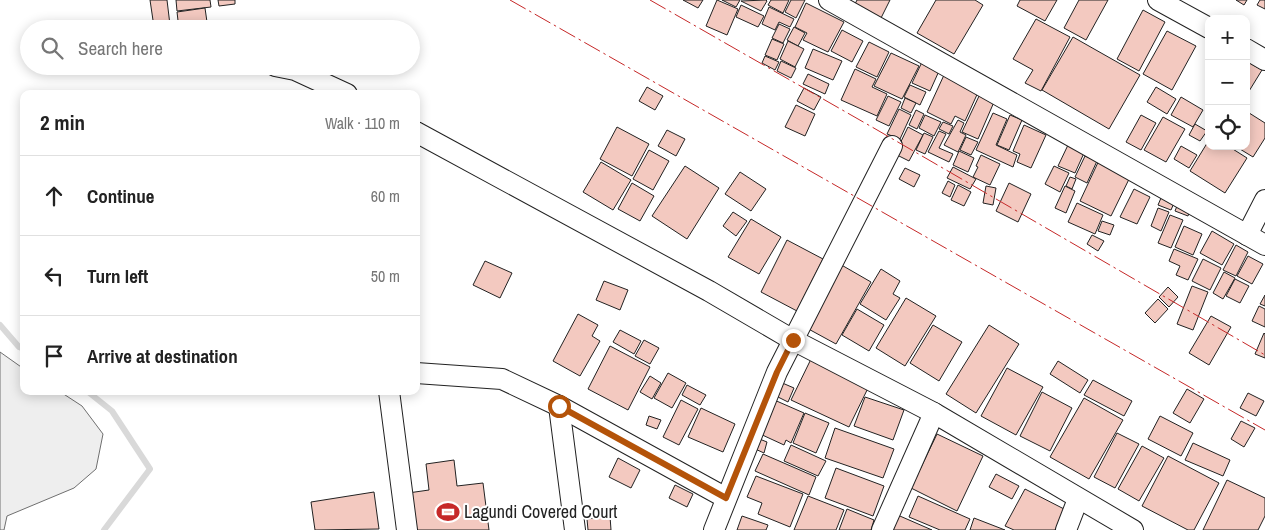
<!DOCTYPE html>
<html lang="en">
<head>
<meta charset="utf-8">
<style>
	body { margin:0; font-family:"Archivo Narrow",sans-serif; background:#f6f6f6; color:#222 }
	.controls { position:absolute; right:15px; top:15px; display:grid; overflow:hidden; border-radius:10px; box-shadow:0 2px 12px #0003 }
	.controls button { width:45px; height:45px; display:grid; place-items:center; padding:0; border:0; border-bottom:1px solid #e0e0e0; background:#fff; color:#222; font:25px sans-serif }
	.stop { position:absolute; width:15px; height:15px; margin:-11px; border:4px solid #b45309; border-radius:50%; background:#fff }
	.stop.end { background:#b45309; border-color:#fff; box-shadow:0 1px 5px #0008 }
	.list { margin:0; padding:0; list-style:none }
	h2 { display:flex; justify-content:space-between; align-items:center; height:65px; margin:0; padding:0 20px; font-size:21px }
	h2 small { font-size:16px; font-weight:400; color:#767676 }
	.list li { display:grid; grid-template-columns:32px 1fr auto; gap:15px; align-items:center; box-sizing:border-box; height:80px; padding:0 20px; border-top:1px solid #e0e0e0 }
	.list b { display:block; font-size:19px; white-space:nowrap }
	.list em { font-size:16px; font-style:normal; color:#767676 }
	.icon { flex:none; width:28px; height:28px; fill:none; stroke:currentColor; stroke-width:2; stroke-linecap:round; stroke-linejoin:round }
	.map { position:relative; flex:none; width:1265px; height:530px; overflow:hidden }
	.search { position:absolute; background:#fff; box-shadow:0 2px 12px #0003; left:20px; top:20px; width:400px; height:55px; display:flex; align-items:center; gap:12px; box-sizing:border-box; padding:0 18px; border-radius:28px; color:#767676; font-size:19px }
	.panel { position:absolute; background:#fff; box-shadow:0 2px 12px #0003; left:20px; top:90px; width:400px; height:305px; border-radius:10px }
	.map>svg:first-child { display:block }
</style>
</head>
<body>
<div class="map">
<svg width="1265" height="530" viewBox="0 0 1265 530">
	<rect width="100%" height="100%" fill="#fff"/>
	<path fill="#eee" stroke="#6f6f6f" d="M0,352l24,17v22h35l23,15 21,28 -7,35 -22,19 -67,28 -3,14h-4z"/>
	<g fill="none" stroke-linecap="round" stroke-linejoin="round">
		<g stroke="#d9d9d9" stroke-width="6">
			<path d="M0,325l19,22 5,2"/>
			<path d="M87,391l25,20 38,58 -46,61"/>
		</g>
	</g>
	<g fill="#f3c9c0" stroke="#222">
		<path d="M150,0h17l3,25 -16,2z"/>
		<path d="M176,0h34l1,7 -34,4z"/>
		<path d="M218,0h17v4l-16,2z"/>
		<path d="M683,0h20l-5,8z"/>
		<path d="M717,0l21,9 -11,26 -21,-9z"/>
		<path d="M722,0h18l-4,7z"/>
		<path d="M766,0l1,1 -6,10 -20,-10z"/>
		<path d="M771,0h18l-6,13 -15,-8z"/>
		<path d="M791,0h14l-9,18 -11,-6z"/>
		<path d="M857,0h33l-9,18 -26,-14z"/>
		<path d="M936,0h39l8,5 -29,49 -37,-21z"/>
		<path d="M1020,0h37l-12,21 -28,-15z"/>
		<path d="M1079,0h29l-22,40 -22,-12z"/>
		<path d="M1236,0h11l-3,5z"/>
		<path d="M1260,0h5v9l-8,-4z"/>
		<path d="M806,3l38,19 -16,30 -25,-12 4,-7 -12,-6z"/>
		<path d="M741,5l23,11 -6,11 -22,-10z"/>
		<path d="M769,7l25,12 -4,8 -11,-5 -4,8 -13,-6z"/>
		<path d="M205,8l3,21h-29l-2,-17z"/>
		<path d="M1143,10l22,12 -26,49 -22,-12z"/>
		<path d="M1036,19l34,18 -29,54 -16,-8 8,-13 -20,-11z"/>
		<path d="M779,24l11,5 -7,14 -11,-5z"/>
		<path d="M794,27l11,6 -7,13 -11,-6z"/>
		<path d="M842,30l21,11 -11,21 -21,-11z"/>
		<path d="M1167,31l29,15 -24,44 -29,-16z"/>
		<path d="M1073,37l67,38 -31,54 -67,-39z"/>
		<path d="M772,39l12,5 -7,16 -12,-5z"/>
		<path d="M788,41l16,8 -9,18 -15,-8z"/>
		<path d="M869,42l20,10 -12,25 -21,-10z"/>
		<path d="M813,49l29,12 -9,19 -28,-12z"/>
		<path d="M891,53l28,13 -17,33 -28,-13z"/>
		<path d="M765,56l14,6 -4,8 -13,-7z"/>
		<path d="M781,61l15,7 -5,10 -14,-7z"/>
		<path d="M1246,61l16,9 -16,26z"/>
		<path d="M922,62l17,9 -9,20 -18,-8z"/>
		<path d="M855,69l21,10 -4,8 15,7 -10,22 -36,-16z"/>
		<path d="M808,74l21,10 -4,10 -22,-10z"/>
		<path d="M944,75l36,13 -15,33 -10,-5 -4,8 -24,-12z"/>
		<path d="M910,85l16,7 -6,13 -16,-8z"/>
		<path d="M647,87l16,9 -8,14 -16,-9z"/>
		<path d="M1156,87l20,12 -9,15 -20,-12z"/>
		<path d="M804,88l17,9 -7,13 -17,-9z"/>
		<path d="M980,94l14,8 -16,37 -16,-7z"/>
		<path d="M888,96l13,6 -12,24 -13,-6z"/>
		<path d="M1181,97l22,13 -10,17 -22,-12z"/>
		<path d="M905,98l11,5 -5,10 -10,-5z"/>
		<path d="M796,105l19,9 -10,22 -20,-9z"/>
		<path d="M899,109l12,6 -11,24 -13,-5z"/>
		<path d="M916,110l8,4 -7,15 -8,-4z"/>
		<path d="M1246,111l19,12v15l-12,19 -18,-11h11z"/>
		<path d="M993,113l14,6 -11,26 21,10 -4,12 -37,-17z"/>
		<path d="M925,115l16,7 -7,14 -15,-8z"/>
		<path d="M1010,115l12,5 -13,30 -12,-5z"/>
		<path d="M1141,115l15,8 -15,27 -15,-8z"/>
		<path d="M1163,117l22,12 -19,33 -22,-12z"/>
		<path d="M958,120l6,3 -4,9 6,3 -8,17 -14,-7z"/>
		<path d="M943,122l10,4 -4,8 -10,-5z"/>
		<path d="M1195,124l12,7 -7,10 -11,-6z"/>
		<path d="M1024,125l22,10 -15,33 -14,-6 3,-8 -7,-3z"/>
		<path d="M617,127l32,17 -17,32 -32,-17z"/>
		<path d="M908,127l15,8 -14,26 -14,-7z"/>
		<path d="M667,130l18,9 -9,17 -18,-10z"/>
		<path d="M939,131l7,3 -7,14 14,6 -4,8 -21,-10z"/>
		<path d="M924,133l9,4 -8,17 -9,-4z"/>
		<path d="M966,137l12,5 -7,13 -11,-5z"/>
		<path d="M1209,140v6h19l19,12 -22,35 -35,-22z"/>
		<path d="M1068,145l16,8 -9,20 -17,-7z"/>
		<path d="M1181,146l16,9 -8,13 -15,-9z"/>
		<path d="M649,150l20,11 -16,29 -20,-11z"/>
		<path d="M959,151l15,7 -6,14 -15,-7z"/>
		<path d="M981,155l19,9 -10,21 -17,-8 5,-10 -2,-1z"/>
		<path d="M1085,156l12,5 -10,22 -12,-6z"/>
		<path d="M1101,156l32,15 -22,45 -31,-15z"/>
		<path d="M601,162l30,18 -18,30 -30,-18z"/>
		<path d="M685,166l34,22 -32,51 -35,-23z"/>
		<path d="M1054,166l15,7 -9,19 -15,-8z"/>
		<path d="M953,167l23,12 -6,10 -23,-11z"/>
		<path d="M905,168l15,7 -6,12 -15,-8z"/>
		<path d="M740,172l26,17 -15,22 -26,-17z"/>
		<path d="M1070,177l6,2 -4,10 -6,-3z"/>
		<path d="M948,181l7,4 -5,12 -8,-4z"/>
		<path d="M632,183l22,13 -14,25 -22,-12z"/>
		<path d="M1009,183l22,11 -13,28 -22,-11z"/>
		<path d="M958,185l13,7 -7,14 -13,-6z"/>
		<path d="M986,186l10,2 -3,17 -10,-2z"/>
		<path d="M1065,186l10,5 -9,22 -11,-5z"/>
		<path d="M1134,189l16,8 -13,27 -17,-7z"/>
		<path d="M1164,191l13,5 -6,14 -13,-5z"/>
		<path d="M1179,201l12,5 -3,10 -13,-5z"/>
		<path d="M1077,203l26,12 -8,19 -27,-12z"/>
		<path d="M1158,208l11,4 -8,19 -10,-5z"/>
		<path d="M733,212l14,9 -11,15 -13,-10z"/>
		<path d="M1170,215l13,5 -12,28 -13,-5z"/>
		<path d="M751,219l30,18 -22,37 -31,-17z"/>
		<path d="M1102,221l12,4 -4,10 -12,-4z"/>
		<path d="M1184,226l18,8 -9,21 -18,-8z"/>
		<path d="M1212,231l22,13 -12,21 -22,-12z"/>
		<path d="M1092,235l12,6 -6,10 -11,-7z"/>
		<path d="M787,240l36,19 -26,52 -36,-19z"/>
		<path d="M1236,245l12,7 -12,24 -13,-6z"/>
		<path d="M1174,249l24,10 -10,21 -12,-5 4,-9 -11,-5z"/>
		<path d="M1248,256l15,8 -11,20 -15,-8z"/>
		<path d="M1203,259l18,9 -11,22 -18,-9z"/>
		<path d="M485,261l27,12 -12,25 -27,-13z"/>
		<path d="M838,263l33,19 -35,62 -33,-18z"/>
		<path d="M881,269l19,12 -7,13 7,4 -14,22 -26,-16z"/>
		<path d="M1224,272l11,6 -12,21 -10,-6z"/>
		<path d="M1235,279l14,7 -9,17 -14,-7z"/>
		<path d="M604,281l24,9 -8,20 -24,-10z"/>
		<path d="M1192,286l16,6 -15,38 -16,-6z"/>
		<path d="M1168,287l10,10 -9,10 -10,-10z"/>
		<path d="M1265,295v11l-5,-2z"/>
		<path d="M906,298l30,18 -31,50 -29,-18z"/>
		<path d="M1158,299l10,10 -13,14 -10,-10z"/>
		<path d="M1259,306l6,3v18l-13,-6z"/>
		<path d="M857,309l27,16 -15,26 -27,-16z"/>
		<path d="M578,314l20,11 -6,11 8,5 -20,35 -27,-15z"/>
		<path d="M1211,316l20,11 -22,38 -20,-12z"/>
		<path d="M933,325l29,17 -23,39 -29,-18z"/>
		<path d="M989,325l30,19 -43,69 -30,-19z"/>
		<path d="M620,330l21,11 -7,13 -21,-12z"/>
		<path d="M1264,333l1,1v24l-10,-4z"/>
		<path d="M644,340l15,8 -9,16 -15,-8z"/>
		<path d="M610,346l40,21 -22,43 -40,-21z"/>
		<path d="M812,357l58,27 -21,43 -58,-27z"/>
		<path d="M1058,361l30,19 -8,13 -30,-19z"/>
		<path d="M1007,368l36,19 -27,48 -35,-19z"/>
		<path d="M668,373l18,10 -14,25 -18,-10z"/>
		<path d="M650,376l11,7 -9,16 -12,-7z"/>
		<path d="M1093,380l39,21 -8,15 -40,-21z"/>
		<path d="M780,382l14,6 -6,14 -14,-7z"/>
		<path d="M687,385l19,10 -6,10 -18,-10z"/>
		<path d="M1187,389l17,10 -14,24 -17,-10z"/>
		<path d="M1042,392l30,16 -22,43 -30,-15z"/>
		<path d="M1248,393l16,8 -8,15 -16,-8z"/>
		<path d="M865,397l39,13 -11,30 -39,-14z"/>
		<path d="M1084,398l39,22 -34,59 -39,-22z"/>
		<path d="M772,399l32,14 -13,30 -5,-3 -2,5 -26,-12z"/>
		<path d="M681,400l17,9 -19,36 -16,-8z"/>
		<path d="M701,408l34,16 -12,28 -35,-15z"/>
		<path d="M805,413l24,10 -13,30 -23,-10z"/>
		<path d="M649,416l12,4 -4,9 -11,-4z"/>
		<path d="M1160,416l33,17 -12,23 -33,-17z"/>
		<path d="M1241,421l14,7 -11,19 -13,-8z"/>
		<path d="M835,428l59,21 -11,29 -58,-20z"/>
		<path d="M1117,433l22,11 -24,44 -21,-11z"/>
		<path d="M937,434l46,22 -26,55 -46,-23z"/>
		<path d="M757,438l10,4 -3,11 -11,-5z"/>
		<path d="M1193,443l37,17 -7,16 -38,-16z"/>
		<path d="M791,445l35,16 -8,15 -34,-15z"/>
		<path d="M1142,446l22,12 -25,43 -21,-12z"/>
		<path d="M763,454l53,23 -7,18 -54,-24z"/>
		<path d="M1168,456l51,27 -25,47h-6l-46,-24z"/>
		<path d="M618,458l22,12 -9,18 -22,-11z"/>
		<path d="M454,460l3,26 26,-3 6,47h-77l-4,-37 21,-3 -3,-26z"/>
		<path d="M836,468l48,18 -11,30 -48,-18z"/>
		<path d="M996,474l23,12 -7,13 -23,-12z"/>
		<path d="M756,476l47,18 -13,33 -32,-13 4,-11 -15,-6z"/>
		<path d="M1227,480l38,18v18l-7,14h-55z"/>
		<path d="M675,485l18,9 -6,13 -18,-9z"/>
		<path d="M1025,489l41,21 -11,20h-41l-9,-4z"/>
		<path d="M374,492l5,37 -64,1 -4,-28z"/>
		<path d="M808,496l36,14 -8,20h-42z"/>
		<path d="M918,496l52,23 -5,11h-25l-31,-13z"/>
		<path d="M847,509l27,11 -3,10h-32z"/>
		<path d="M893,513l39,17h-46z"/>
		<path d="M610,516l1,14h-23l-1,-11z"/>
		<path d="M742,516l26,9 -2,5h-29z"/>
		<path d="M974,518l31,12h-35z"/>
	</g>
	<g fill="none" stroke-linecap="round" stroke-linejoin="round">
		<defs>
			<g id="minor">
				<path d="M829,0l436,245"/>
				<path d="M1158,0l51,28"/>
				<path d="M1246,49l19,11"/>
				<path d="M275,66l20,4 52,24"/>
				<path d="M416,132l293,159 84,49 141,73 199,117"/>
				<path d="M1247,235l18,-35"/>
				<path d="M416,373l86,6 57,27 167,92"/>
				<path d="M389,391l18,139"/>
				<path d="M559,406l16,124"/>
				<path d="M714,530l63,-158 115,-226"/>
				<path d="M882,530l52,-117"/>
				<path d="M1066,530l12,-31"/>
			</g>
		</defs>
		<use href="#minor" stroke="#222" stroke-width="22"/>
		<use href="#minor" stroke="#fff" stroke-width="20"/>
		<g stroke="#c62828" stroke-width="1" stroke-dasharray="18 4 2.5 4" stroke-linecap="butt">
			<path d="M510,0l755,430"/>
			<path d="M650,0l222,127 393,228"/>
		</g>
	</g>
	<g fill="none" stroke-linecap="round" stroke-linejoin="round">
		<path stroke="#b45309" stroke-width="6" d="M559,406l167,92 51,-126 16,-32"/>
	</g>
	<defs>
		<symbol id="stadium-bare" viewBox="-9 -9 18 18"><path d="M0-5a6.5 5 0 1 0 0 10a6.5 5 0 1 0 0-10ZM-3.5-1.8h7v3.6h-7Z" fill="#c62828" stroke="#fff" stroke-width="2.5" paint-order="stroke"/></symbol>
	</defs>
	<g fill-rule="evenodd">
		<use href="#stadium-bare" x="432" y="496" width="32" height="32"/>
	</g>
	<g text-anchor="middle" stroke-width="4" stroke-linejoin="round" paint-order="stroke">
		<g font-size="18" fill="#222" stroke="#fff" text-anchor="start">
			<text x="464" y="518">Lagundi Covered Court</text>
		</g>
	</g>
</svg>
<div class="controls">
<button>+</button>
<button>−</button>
<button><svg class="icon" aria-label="locate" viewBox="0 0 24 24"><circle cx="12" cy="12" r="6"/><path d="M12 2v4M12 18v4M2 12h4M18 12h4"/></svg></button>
</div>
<div class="stop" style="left:559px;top:406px"></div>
<div class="stop end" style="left:793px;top:340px"></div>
<div class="search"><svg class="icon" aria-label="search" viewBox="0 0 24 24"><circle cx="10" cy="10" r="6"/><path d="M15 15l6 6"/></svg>Search here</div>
<section class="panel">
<h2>2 min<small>Walk · 110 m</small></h2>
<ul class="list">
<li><svg class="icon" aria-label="ahead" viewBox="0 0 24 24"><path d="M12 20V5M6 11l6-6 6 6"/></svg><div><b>Continue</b></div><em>60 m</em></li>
<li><svg class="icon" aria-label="left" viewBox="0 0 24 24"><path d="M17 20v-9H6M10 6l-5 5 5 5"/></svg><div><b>Turn left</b></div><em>50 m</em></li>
<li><svg class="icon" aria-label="arrive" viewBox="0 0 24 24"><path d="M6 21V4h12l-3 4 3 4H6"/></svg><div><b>Arrive at destination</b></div></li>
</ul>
</section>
</div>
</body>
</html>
